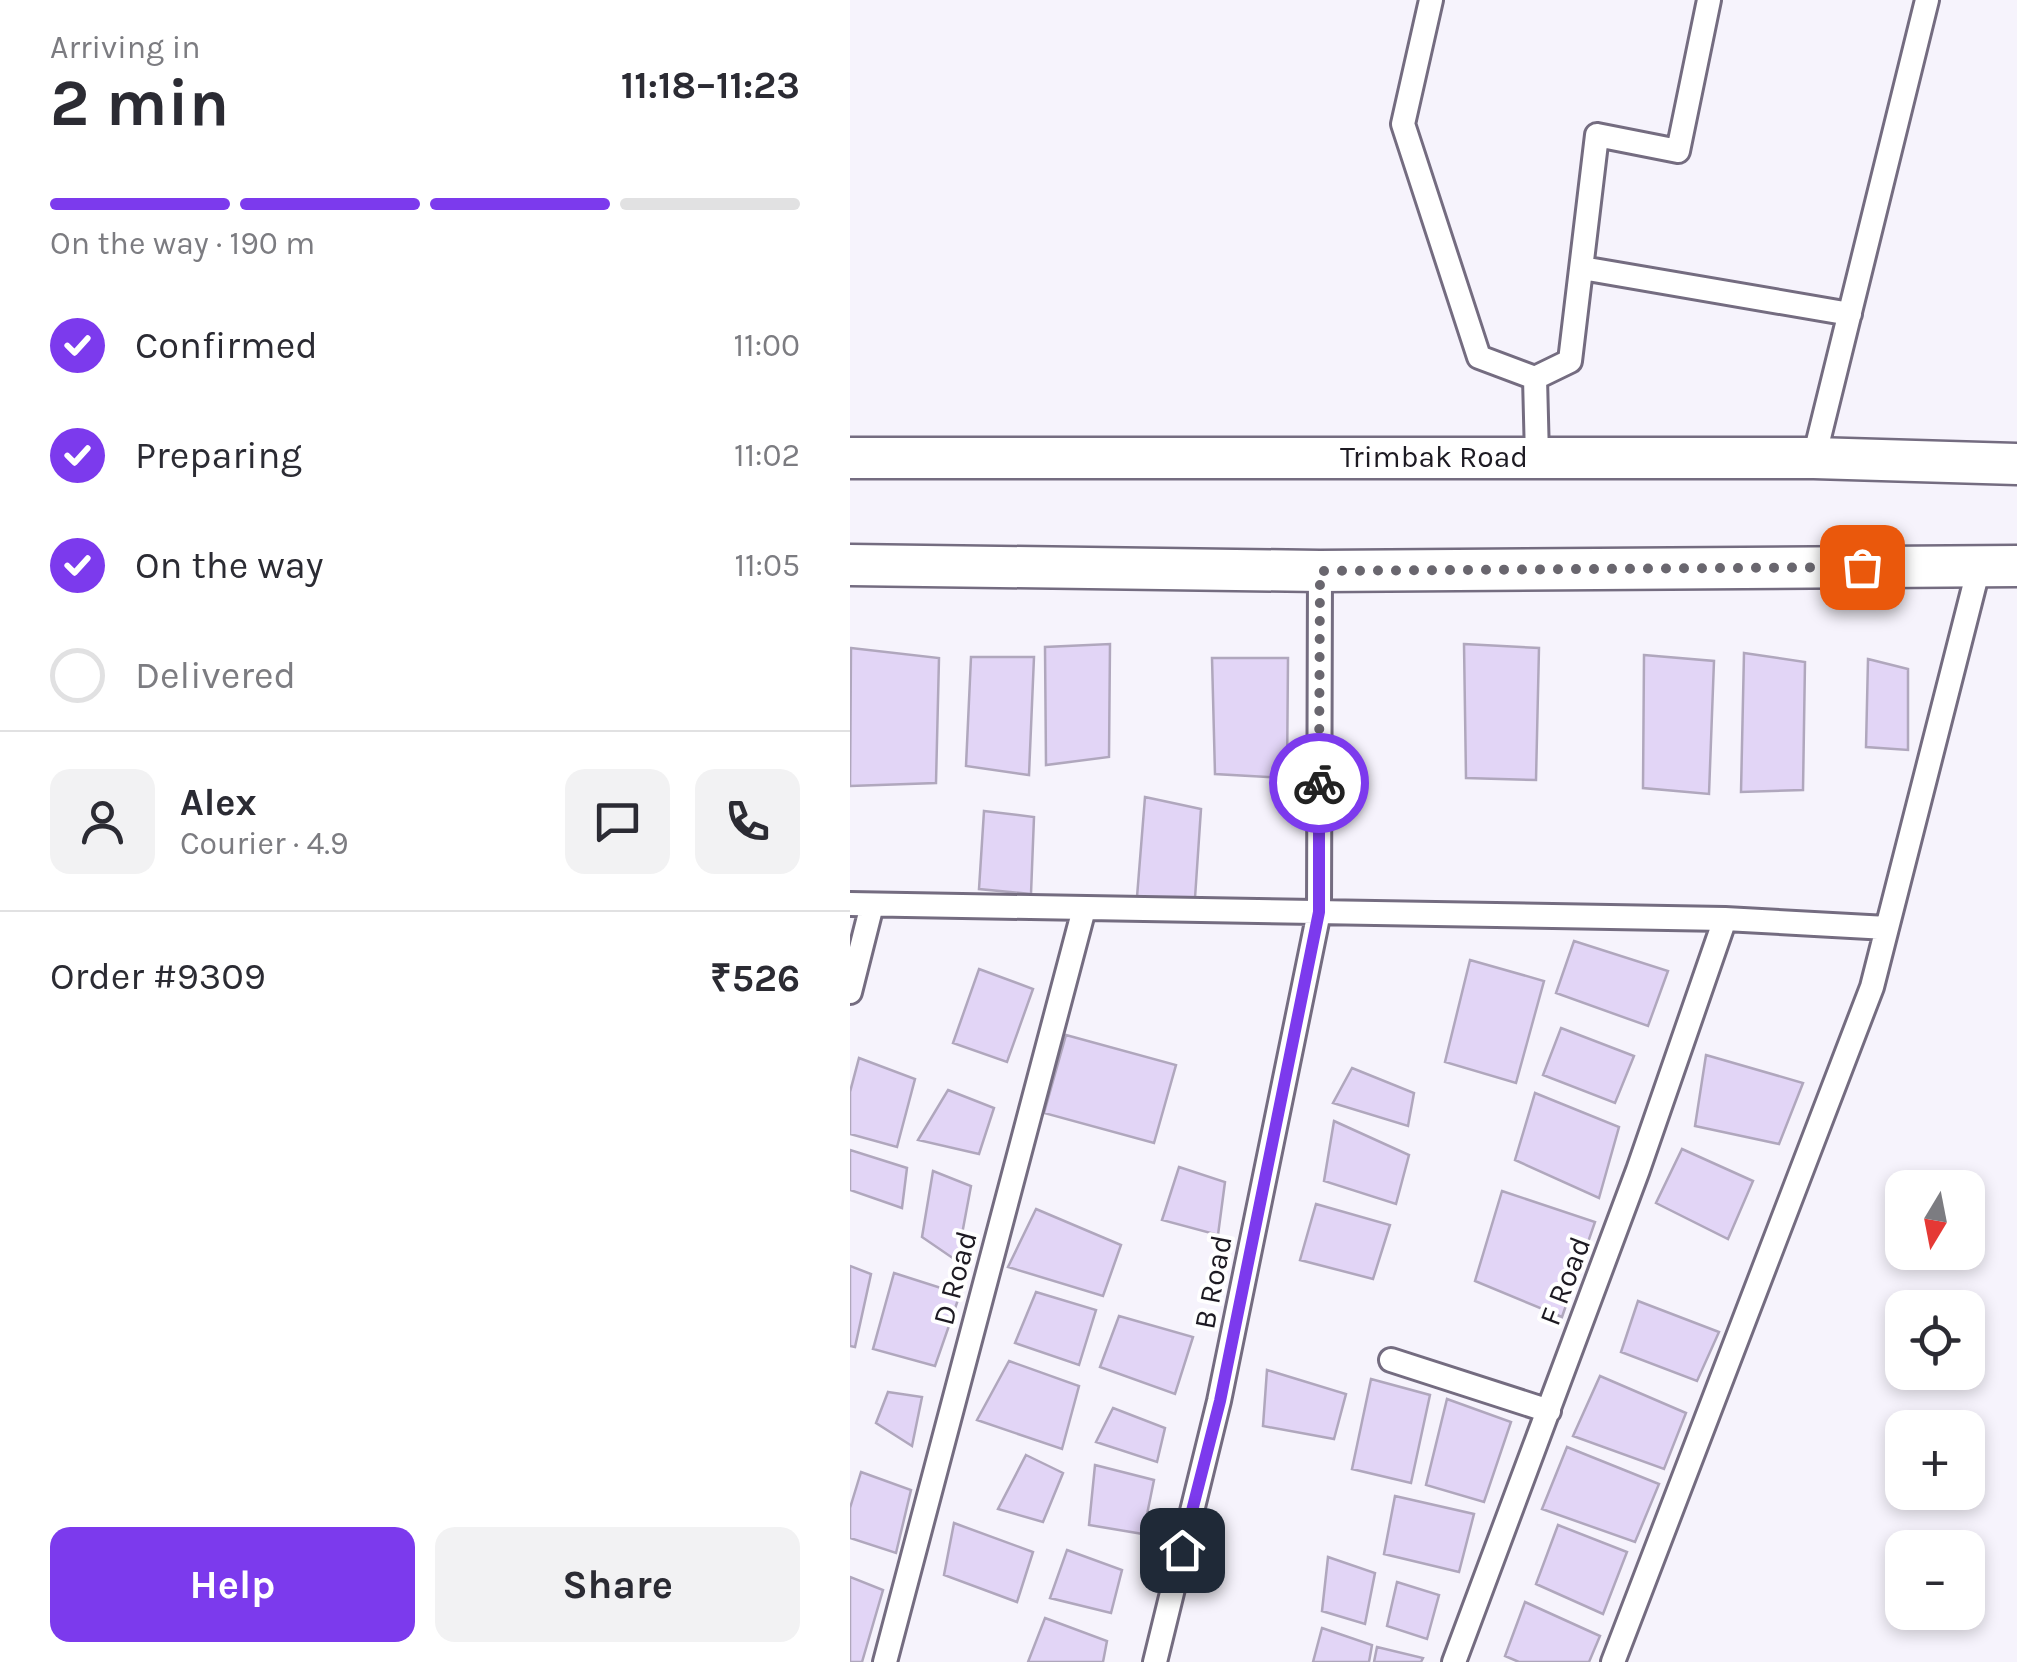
<!DOCTYPE html>
<html lang="en">
<head>
<meta charset="utf-8">
<style>
  :root { --surface:#fff; --page:#f2f2f3; --text:#2b2b33; --muted:#7c7c81; --line:#e1e1e2; --accent:#7c3aed }
  body { margin:0; font-family:Karla,sans-serif; background:var(--page); color:var(--text); height:100vh; display:flex; flex-direction:column; font-size:38px; white-space:nowrap }
  * { box-sizing:border-box; margin:0 }
  p { font-size:32px; color:var(--muted) }
  .icon { flex:none; width:55px; height:55px; fill:none; stroke:currentColor; stroke-width:2; stroke-linecap:round; stroke-linejoin:round }
  .map { position:relative; flex:1; overflow:hidden }
  .drawer { display:flex; flex-direction:column; background:var(--surface); width:850px }
  .drawer>* { flex:none }
  .needle { width:65px; rotate:190deg }
  .buttons { position:absolute; left:1035px; top:1170px; display:grid; gap:20px }
  .buttons a { display:grid; place-items:center; width:100px; height:100px; border-radius:20px; background:var(--surface); box-shadow:0 5px 15px #0003; font-size:50px }
  .pin { position:absolute; display:grid; place-items:center; width:85px; height:85px; color:#fff; margin:-42px; border-radius:20px; box-shadow:0 5px 15px #0006 }
  .courier { position:absolute; display:grid; place-items:center; width:100px; height:100px; margin:-50px; border:8px solid #7c3aed; border-radius:50%; background:#fff; color:#222; box-shadow:0 2px 12px #0007 }
  .summary em { font-style:normal; font-weight:700 }
  .summary div { display:flex; flex-direction:column-reverse }
  .summary { display:flex; align-items:center; justify-content:space-between; height:170px; padding:0 50px }
  h1 { font-size:65px; font-weight:700; line-height:75px }
  .bar { display:grid; grid-template-columns:repeat(4,1fr); gap:15px 10px; align-content:center; height:120px; padding:0 50px }
  .bar i { height:12px; border-radius:8px; background:var(--line) }
  .bar .current { background:var(--accent) }
  .bar p { grid-column:span 4 }
  .line { display:flex; align-items:center; gap:25px; padding:0 50px; border-top:2px solid var(--line) }
  .line div { flex:1 }
  .round { display:grid; place-items:center; flex:none; width:105px; height:105px; border-radius:20px; background:var(--page) }
  ol { padding:0 50px; list-style:none }
  li { display:flex; align-items:center; gap:30px; height:110px }
  li p { margin-inline-start:auto }
  li .icon { padding:10px; border-radius:50%; background:var(--accent); color:#fff; stroke-width:4 }
  li:last-child { color:var(--muted) }
  li i { width:55px; height:55px; border:5px solid var(--line); border-radius:50% }
  .action { display:flex; gap:20px; margin-top:auto; padding:20px 50px }
  .action a { flex:1; height:115px; border-radius:20px; background:var(--accent); color:#fff; font-size:40px; font-weight:700; line-height:115px; text-align:center }
  .action a+a { background:var(--page); color:var(--text) }
  main { display:flex; flex:1; min-height:0 }
  .map>svg:first-child { display:block }
  .building { fill:#e2d5f6; stroke:#b0a7bd; stroke-width:2.5 }
  .lines { fill:none; stroke-linecap:round; stroke-linejoin:round }
  .street-casing { stroke:#746c80; stroke-width:28 }
  .highway-casing { stroke:#746c80; stroke-width:45 }
  .street { stroke:#fff; stroke-width:22 }
  .highway { stroke:#fff; stroke-width:40 }
  .done { stroke:#69666e; stroke-width:10; stroke-dasharray:0 18 }
  .route { stroke:#7c3aed; stroke-width:12 }
  .labels { text-anchor:middle; dominant-baseline:central; stroke-width:8; stroke-linejoin:round; paint-order:stroke }
  .street-label { font-size:30px; fill:#1d1a22; stroke:#fff }
</style>
</head>
<body>
<main>
<section class="drawer">
<div class="summary"><div><h1>2 min</h1><p>Arriving in</p></div><em>11:18–11:23</em></div>
<div class="bar"><i class="current"></i><i class="current"></i><i class="current"></i><i></i><p>On the way · 190 m</p></div>
<ol>
<li><svg class="icon" aria-label="check" viewBox="0 0 24 24"><path d="M5 12l5 5 9-10"/></svg>Confirmed<p>11:00</p></li>
<li><svg class="icon" aria-label="check" viewBox="0 0 24 24"><path d="M5 12l5 5 9-10"/></svg>Preparing<p>11:02</p></li>
<li><svg class="icon" aria-label="check" viewBox="0 0 24 24"><path d="M5 12l5 5 9-10"/></svg>On the way<p>11:05</p></li>
<li><i></i>Delivered</li>
</ol>
<div class="line" style="height:180px"><a class="round"><svg class="icon" aria-label="person" viewBox="0 0 24 24"><circle cx="12" cy="8" r="4"/><path d="M4 21q1-7 8-7t8 7"/></svg></a><div><b>Alex</b><p>Courier · 4.9</p></div><a class="round"><svg class="icon" aria-label="chat" viewBox="0 0 24 24"><path d="M4 5h16v11H9l-5 4z"/></svg></a><a class="round"><svg class="icon" aria-label="phone" viewBox="0 0 24 24"><path d="M5 4h4l2 5-3 2q2 4 5 5l2-3 5 2v4C11 20 4 13 5 4z"/></svg></a></div>
<div class="line" style="height:130px"><div>Order #9309</div><b>₹526</b></div>
<div class="action"><a>Help</a><a>Share</a></div>
</section>
<div class="map">
<svg width="1167" height="1662" viewBox="0 0 1167 1662">
  <rect width="100%" height="100%" fill="#f6f3fc"/>
  <path class="building" d="M260 644 259 757 196 765 195 647Z
    M614 644 689 648 686 780 616 778Z
    M1 648 89 658 86 783 0 786Z
    M894 653 955 662 953 790 891 792Z
    M794 655 864 661 859 794 793 788Z
    M121 657H184L179 775 116 766Z
    M362 658H438L437 778 365 774Z
    M1018 659 1058 669V750L1016 747Z
    M295 797 351 809 345 898 287 897Z
    M134 811 184 817 181 894 129 889Z
    M724 941 818 971 798 1026 706 993Z
    M620 960 694 981 666 1083 595 1062Z
    M129 969 183 989 157 1062 103 1043Z
    M711 1028 784 1056 765 1103 693 1075Z
    M216 1035 326 1065 304 1143 194 1113Z
    M856 1055 953 1083 929 1144 845 1126Z
    M9 1058 65 1079 47 1147 0 1134V1092Z
    M502 1068 564 1093 558 1126 483 1103Z
    M98 1090 144 1108 129 1154 68 1140Z
    M685 1093 769 1127 749 1198 665 1160Z
    M484 1121 559 1155 546 1204 474 1181Z
    M832 1149 903 1181 878 1239 806 1203Z
    M0 1150 57 1168 52 1208 0 1190Z
    M329 1167 375 1182 368 1235 312 1220Z
    M83 1171 121 1186 107 1261 72 1237Z
    M652 1191 745 1222 712 1317 625 1281Z
    M466 1204 540 1225 523 1279 450 1260Z
    M186 1209 271 1245 253 1296 158 1267Z
    M0 1266 21 1274 5 1347 0 1346Z
    M44 1273 110 1294 85 1366 23 1349Z
    M186 1292 246 1310 229 1365 165 1343Z
    M788 1301 869 1332 847 1381 771 1352Z
    M269 1316 343 1337 325 1394 250 1367Z
    M159 1361 229 1386 212 1449 127 1420Z
    M417 1370 496 1394 484 1439 413 1426Z
    M750 1376 836 1413 814 1469 723 1436Z
    M521 1379 580 1395 561 1483 502 1469Z
    M38 1392 72 1397 62 1446 26 1423Z
    M597 1399 661 1422 634 1502 576 1485Z
    M263 1408 315 1428 307 1462 246 1442Z
    M717 1447 809 1484 785 1542 692 1509Z
    M176 1455 213 1473 193 1522 148 1509Z
    M245 1465 304 1480 293 1534 239 1525Z
    M11 1472 61 1490 46 1553 0 1538V1508Z
    M545 1496 624 1514 609 1572 534 1554Z
    M104 1523 183 1552 167 1602 94 1575Z
    M708 1525 777 1552 753 1614 686 1584Z
    M217 1550 272 1570 261 1613 200 1598Z
    M478 1557 525 1573 515 1624 472 1611Z
    M0 1577 33 1590 12 1662H0Z
    M547 1582 589 1595 577 1639 537 1626Z
    M675 1602 750 1636 739 1662H669L655 1656Z
    M195 1618 257 1641 253 1662H178Z
    M472 1628 522 1645 519 1662H463Z
    M527 1647 573 1658 571 1662H524Z"/>
  <g class="lines">
    <g class="street-casing">
      <path id="street" d="M581 0 553 124 629 357 685 378
        M732 268 1000 314
        M687 457 685 378 720 361 747 135 828 151 859 0
        M964 458 1077 0
        M0 904 875 919 1037 928
        M0 992 22 905
        M541 1360 699 1411
        M35 1662 234 909
        M305 1662 369 1401 469 912 470 571
        M604 1662 788 1170 875 919
        M763 1662 1022 987 1129 567"/>
    </g>
    <g class="highway-casing">
      <path id="highway" d="M0 458H964L1167 464
        M0 565 470 571 1167 566"/>
    </g>
    <use href="#street" class="street"/>
    <use href="#highway" class="highway"/>
  </g>
  <g class="lines">
    <path class="done" d="M469 783 470 571 1012 567"/>
    <path class="route" d="M332 1550 370 1401 469 912V783"/>
  </g>
  <g class="labels">
    <g class="street-label">
      <text x="584" y="457">Trimbak Road</text>
      <text transform="translate(105 1278) rotate(-75)">D Road</text>
      <text transform="translate(715 1281) rotate(-69)">F Road</text>
      <text transform="translate(363 1282) rotate(-79)">B Road</text>
    </g>
  </g>
</svg>
<div class="buttons">
<a><svg class="needle" viewBox="-14 -14 28 28"><path d="M0-13l5 13h-10z" fill="#e53935"/><path d="M0 13l5-13h-10z" fill="#7c7c81"/></svg></a>
<a><svg class="icon" aria-label="locate" viewBox="0 0 24 24"><circle cx="12" cy="12" r="6"/><path d="M12 2v4M12 18v4M2 12h4M18 12h4"/></svg></a>
<a>+</a>
<a>−</a>
</div>
<div class="pin" style="left:1012px;top:567px;background:#ea580c"><svg class="icon" aria-label="bag" viewBox="0 0 24 24"><path d="M5 8h14l-1 12H6zM9 8a3 3 0 0 1 6 0"/></svg></div>
<div class="pin" style="left:332px;top:1550px;background:#1f2937"><svg class="icon" aria-label="home" viewBox="0 0 24 24"><path d="M3 11l9-7 9 7M6 9v11h12V9"/></svg></div>
<div class="courier" style="left:469px;top:783px"><svg class="icon" aria-label="bike" viewBox="0 0 24 24"><circle cx="6" cy="16" r="4"/><circle cx="18" cy="16" r="4"/><path d="M6 16l4-8h5l3 8M10 8l3 8H6M13 5h3"/></svg></div>
</div>
</main>
</body>
</html>
